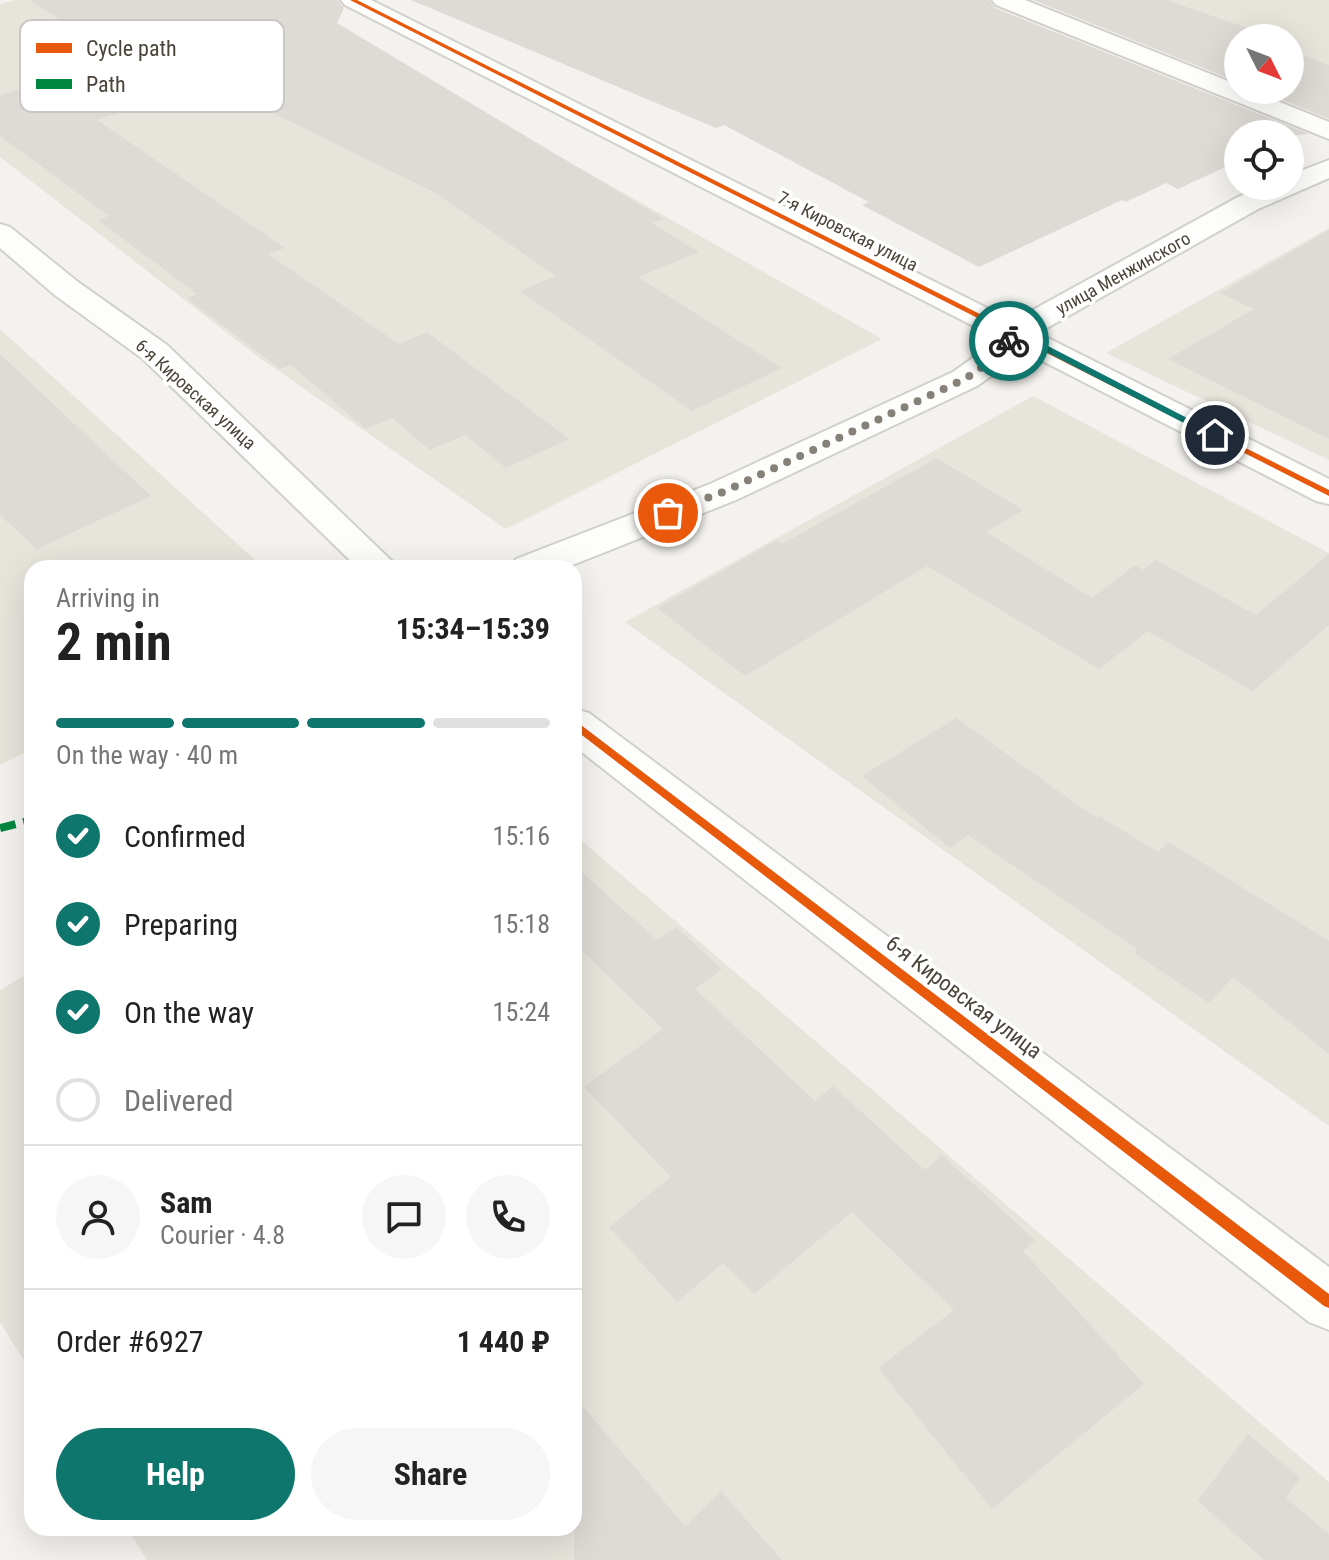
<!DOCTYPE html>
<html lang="en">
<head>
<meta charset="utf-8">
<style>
  :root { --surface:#fff; --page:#f6f6f6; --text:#222; --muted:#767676; --line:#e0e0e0; --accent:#0f766e }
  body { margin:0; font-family:"Roboto Condensed",sans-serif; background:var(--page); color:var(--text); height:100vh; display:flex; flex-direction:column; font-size:30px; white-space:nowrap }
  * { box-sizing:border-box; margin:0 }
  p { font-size:26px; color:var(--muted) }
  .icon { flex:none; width:44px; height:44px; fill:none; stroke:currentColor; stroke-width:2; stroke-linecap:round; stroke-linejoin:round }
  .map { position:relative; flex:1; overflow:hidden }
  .drawer { position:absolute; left:24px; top:560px; width:558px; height:976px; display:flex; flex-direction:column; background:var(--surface); border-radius:24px; box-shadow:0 8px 32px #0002 }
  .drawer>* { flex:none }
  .needle { width:52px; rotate:132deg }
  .fabs { position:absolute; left:1224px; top:24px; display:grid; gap:16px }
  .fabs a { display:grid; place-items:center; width:80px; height:80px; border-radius:50%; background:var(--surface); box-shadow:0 8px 32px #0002; font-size:40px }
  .pin { position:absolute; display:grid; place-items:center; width:68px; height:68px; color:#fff; margin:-34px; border:4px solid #fff; border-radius:50%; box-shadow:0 2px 8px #0007 }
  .courier { position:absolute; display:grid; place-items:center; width:80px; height:80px; margin:-40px; border:6px solid #0f766e; border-radius:50%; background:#fff; color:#222; box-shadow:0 2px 10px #0007 }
  .overview em { font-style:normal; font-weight:700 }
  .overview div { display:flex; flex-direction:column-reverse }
  .overview { display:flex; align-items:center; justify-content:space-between; height:136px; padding:0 32px }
  h1 { font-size:52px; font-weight:700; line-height:60px }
  .bar { display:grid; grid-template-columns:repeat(4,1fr); gap:12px 8px; align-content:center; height:96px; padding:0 32px }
  .bar i { height:10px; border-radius:6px; background:var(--line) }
  .bar .selected { background:var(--accent) }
  .bar p { grid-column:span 4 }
  .line { display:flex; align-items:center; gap:20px; padding:0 32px; border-top:2px solid var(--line) }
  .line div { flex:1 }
  .round { display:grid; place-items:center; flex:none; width:84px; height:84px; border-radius:42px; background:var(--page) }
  ol { padding:0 32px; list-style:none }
  li { display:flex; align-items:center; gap:24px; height:88px }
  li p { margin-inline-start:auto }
  li .icon { padding:8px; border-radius:50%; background:var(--accent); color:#fff; stroke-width:4 }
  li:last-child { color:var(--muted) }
  li i { width:44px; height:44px; border:4px solid var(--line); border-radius:50% }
  .primary-button { display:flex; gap:16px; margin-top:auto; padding:16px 32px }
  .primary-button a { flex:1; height:92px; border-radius:48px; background:var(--accent); color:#fff; font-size:32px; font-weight:700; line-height:92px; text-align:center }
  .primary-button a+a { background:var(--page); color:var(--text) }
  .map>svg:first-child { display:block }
  .residential { fill:#e7e4dc }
  .building { fill:#dedbd6 }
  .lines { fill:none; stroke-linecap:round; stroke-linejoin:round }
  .minor-casing { stroke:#d2d0cb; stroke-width:4 }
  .minor { fill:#fdfdfc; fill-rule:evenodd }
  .quiet { stroke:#00873e; stroke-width:8; stroke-dasharray:16 8; stroke-linecap:butt }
  .cycleway-casing { stroke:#fff; stroke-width:5 }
  .cycleway { fill:#e8590c; fill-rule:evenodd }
  .route { fill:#0f766e }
  .done { stroke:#868178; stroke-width:8; stroke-dasharray:0 14.4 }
  .labels { text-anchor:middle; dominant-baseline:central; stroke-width:7; stroke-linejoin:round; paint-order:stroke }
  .far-street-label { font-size:18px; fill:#4b4439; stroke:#fff }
  .street-label { font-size:22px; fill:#4b4439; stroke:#fff }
  .key { fill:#fff; stroke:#c9c7c4; stroke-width:2 }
  .key-label { font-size:22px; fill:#4b4439 }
</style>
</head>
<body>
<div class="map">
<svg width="1329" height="1560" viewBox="0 0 1329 1560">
  <rect width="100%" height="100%" fill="#f4f2ee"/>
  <path class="residential" d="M16 0H270L479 111 882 339 506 529 257 356 0 157V4Z
    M1084 0H1329V97L1290 82V38H1238Z
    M1329 228V460L1106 353Z
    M0 329 264 568H32V749L0 765Z
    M1033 396 1329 553V1126L625 622Z
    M574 834 1329 1482V1560H147L127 1528H574Z
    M32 971V1374L0 1322V990Z"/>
  <path class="building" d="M29 0H338L344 8 337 23 664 219 652 223 699 252 638 277 782 368 692 411 520 291 556 276 434 192 213 84 97 120 285 248 268 254 399 344 427 332 569 439 506 468 465 435 430 450 392 418 366 429 291 365 280 369 187 298 197 294 98 220 109 216 0 136V95L122 58Z
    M411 0H989L995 8 1309 134 1290 136V134H1238V161L1178 189 1166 183 1126 202 1122 200 979 267 862 205 869 202 724 125 716 128Z
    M1033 0H1166L1276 38H1238V82Z
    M1290 50 1329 65V119L1258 90H1290Z
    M1329 230V439L1168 359 1254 309 1220 293Z
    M0 354 151 496 37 549 0 515Z
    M937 458 1023 510 986 532 1092 598 1135 565 1143 570 1156 560 1256 615 1329 554V625L1253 691 1148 631 1099 669 927 566 745 676 657 608 777 540 782 544Z
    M956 718 1096 818 1099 816 1158 852 1169 842 1329 941V1054L1233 977 1209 1003 1134 953 1137 949 968 835 950 848 862 776Z
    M574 865 657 940 676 927 722 969 695 989 815 1101 833 1086 925 1170 942 1155 1035 1240 1023 1251 1144 1384 992 1509 878 1368 954 1310 852 1212 754 1294 723 1263 677 1302 609 1227 671 1177 584 1087 663 1029 574 943Z
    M574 1396 685 1526 721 1491 782 1560H574Z
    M1248 1434 1300 1478 1286 1498 1329 1534V1560H1264L1198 1501Z"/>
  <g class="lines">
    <g class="minor-casing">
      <path id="minor" d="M341 0H371L1013 321 1238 197 1263 186H1290V175L1329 160V178L1258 209 1038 333 1329 479V504L1316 501 1019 349 1008 364 977 386 736 500 565 568H511L516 559 710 484 953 372 984 350 995 337 345 5Z
        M992 0H1025L1238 85V90H1250L1329 122V139L996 5Z
        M0 224 10 227 78 282 167 345 399 568H358L143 359 56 296 0 248Z
        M574 709 589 713 1329 1267V1330L1309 1322 574 746Z"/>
    </g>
    <use href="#minor" class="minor"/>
    <path class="quiet" d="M0 828 32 820"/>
    <g class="cycleway-casing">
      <path id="cycleway" d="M350 0H357L1329 490V496Z
        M574 721 577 722 1329 1294V1308L1324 1306 574 729Z"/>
    </g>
    <use href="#cycleway" class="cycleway"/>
  </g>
  <path class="route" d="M1012 331H1019L1220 435 1211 437 1017 337 1012 343H1006Z"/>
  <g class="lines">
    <path class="done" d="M668 513 723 492 965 379 996 357 1009 341"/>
  </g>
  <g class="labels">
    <g class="far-street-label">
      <text transform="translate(848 231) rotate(27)">7-я Кировская улица</text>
      <text transform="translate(1123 273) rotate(-29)">улица Менжинского</text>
      <text transform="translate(196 394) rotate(42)">6-я Кировская улица</text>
    </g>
    <g class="street-label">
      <text transform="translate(964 997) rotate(37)">6-я Кировская улица</text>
    </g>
  </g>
  <rect x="20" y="20" width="264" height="92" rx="12" class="key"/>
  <rect x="36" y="43" width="36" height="10" fill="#e8590c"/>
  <rect x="36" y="79" width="36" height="10" fill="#00873e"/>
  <g class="key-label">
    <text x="86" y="56">Cycle path</text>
    <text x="86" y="92">Path</text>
  </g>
</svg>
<div class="fabs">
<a><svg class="needle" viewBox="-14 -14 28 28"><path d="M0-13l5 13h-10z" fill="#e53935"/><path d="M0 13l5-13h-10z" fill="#767676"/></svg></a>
<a><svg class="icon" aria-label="locate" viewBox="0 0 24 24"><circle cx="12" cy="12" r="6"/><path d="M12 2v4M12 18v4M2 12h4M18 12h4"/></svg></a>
</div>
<div class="pin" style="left:668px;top:513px;background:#ea580c"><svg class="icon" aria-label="bag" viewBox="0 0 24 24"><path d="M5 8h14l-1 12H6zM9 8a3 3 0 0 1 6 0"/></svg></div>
<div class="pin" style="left:1215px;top:435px;background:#1f2937"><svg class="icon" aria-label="home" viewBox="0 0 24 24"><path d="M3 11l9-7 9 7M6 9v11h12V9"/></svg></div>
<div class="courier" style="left:1009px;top:341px"><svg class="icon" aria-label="bike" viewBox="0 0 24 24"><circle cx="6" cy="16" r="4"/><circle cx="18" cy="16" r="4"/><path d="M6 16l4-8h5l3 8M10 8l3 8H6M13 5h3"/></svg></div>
<section class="drawer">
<div class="overview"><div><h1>2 min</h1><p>Arriving in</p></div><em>15:34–15:39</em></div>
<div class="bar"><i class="selected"></i><i class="selected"></i><i class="selected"></i><i></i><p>On the way · 40 m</p></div>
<ol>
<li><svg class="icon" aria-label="check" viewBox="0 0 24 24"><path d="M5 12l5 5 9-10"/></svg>Confirmed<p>15:16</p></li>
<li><svg class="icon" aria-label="check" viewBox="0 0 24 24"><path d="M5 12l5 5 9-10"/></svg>Preparing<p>15:18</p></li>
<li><svg class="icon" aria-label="check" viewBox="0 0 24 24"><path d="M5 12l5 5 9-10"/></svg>On the way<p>15:24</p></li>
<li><i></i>Delivered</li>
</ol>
<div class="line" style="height:144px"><a class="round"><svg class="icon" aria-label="person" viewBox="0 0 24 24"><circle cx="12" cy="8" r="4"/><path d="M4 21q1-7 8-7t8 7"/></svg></a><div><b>Sam</b><p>Courier · 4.8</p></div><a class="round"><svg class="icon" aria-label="chat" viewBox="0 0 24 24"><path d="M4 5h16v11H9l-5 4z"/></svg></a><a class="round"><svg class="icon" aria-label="phone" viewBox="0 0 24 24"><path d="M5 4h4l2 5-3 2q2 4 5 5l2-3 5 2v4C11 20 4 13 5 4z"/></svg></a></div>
<div class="line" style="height:104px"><div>Order #6927</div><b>1 440 ₽</b></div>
<div class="primary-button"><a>Help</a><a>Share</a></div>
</section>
</div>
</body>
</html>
